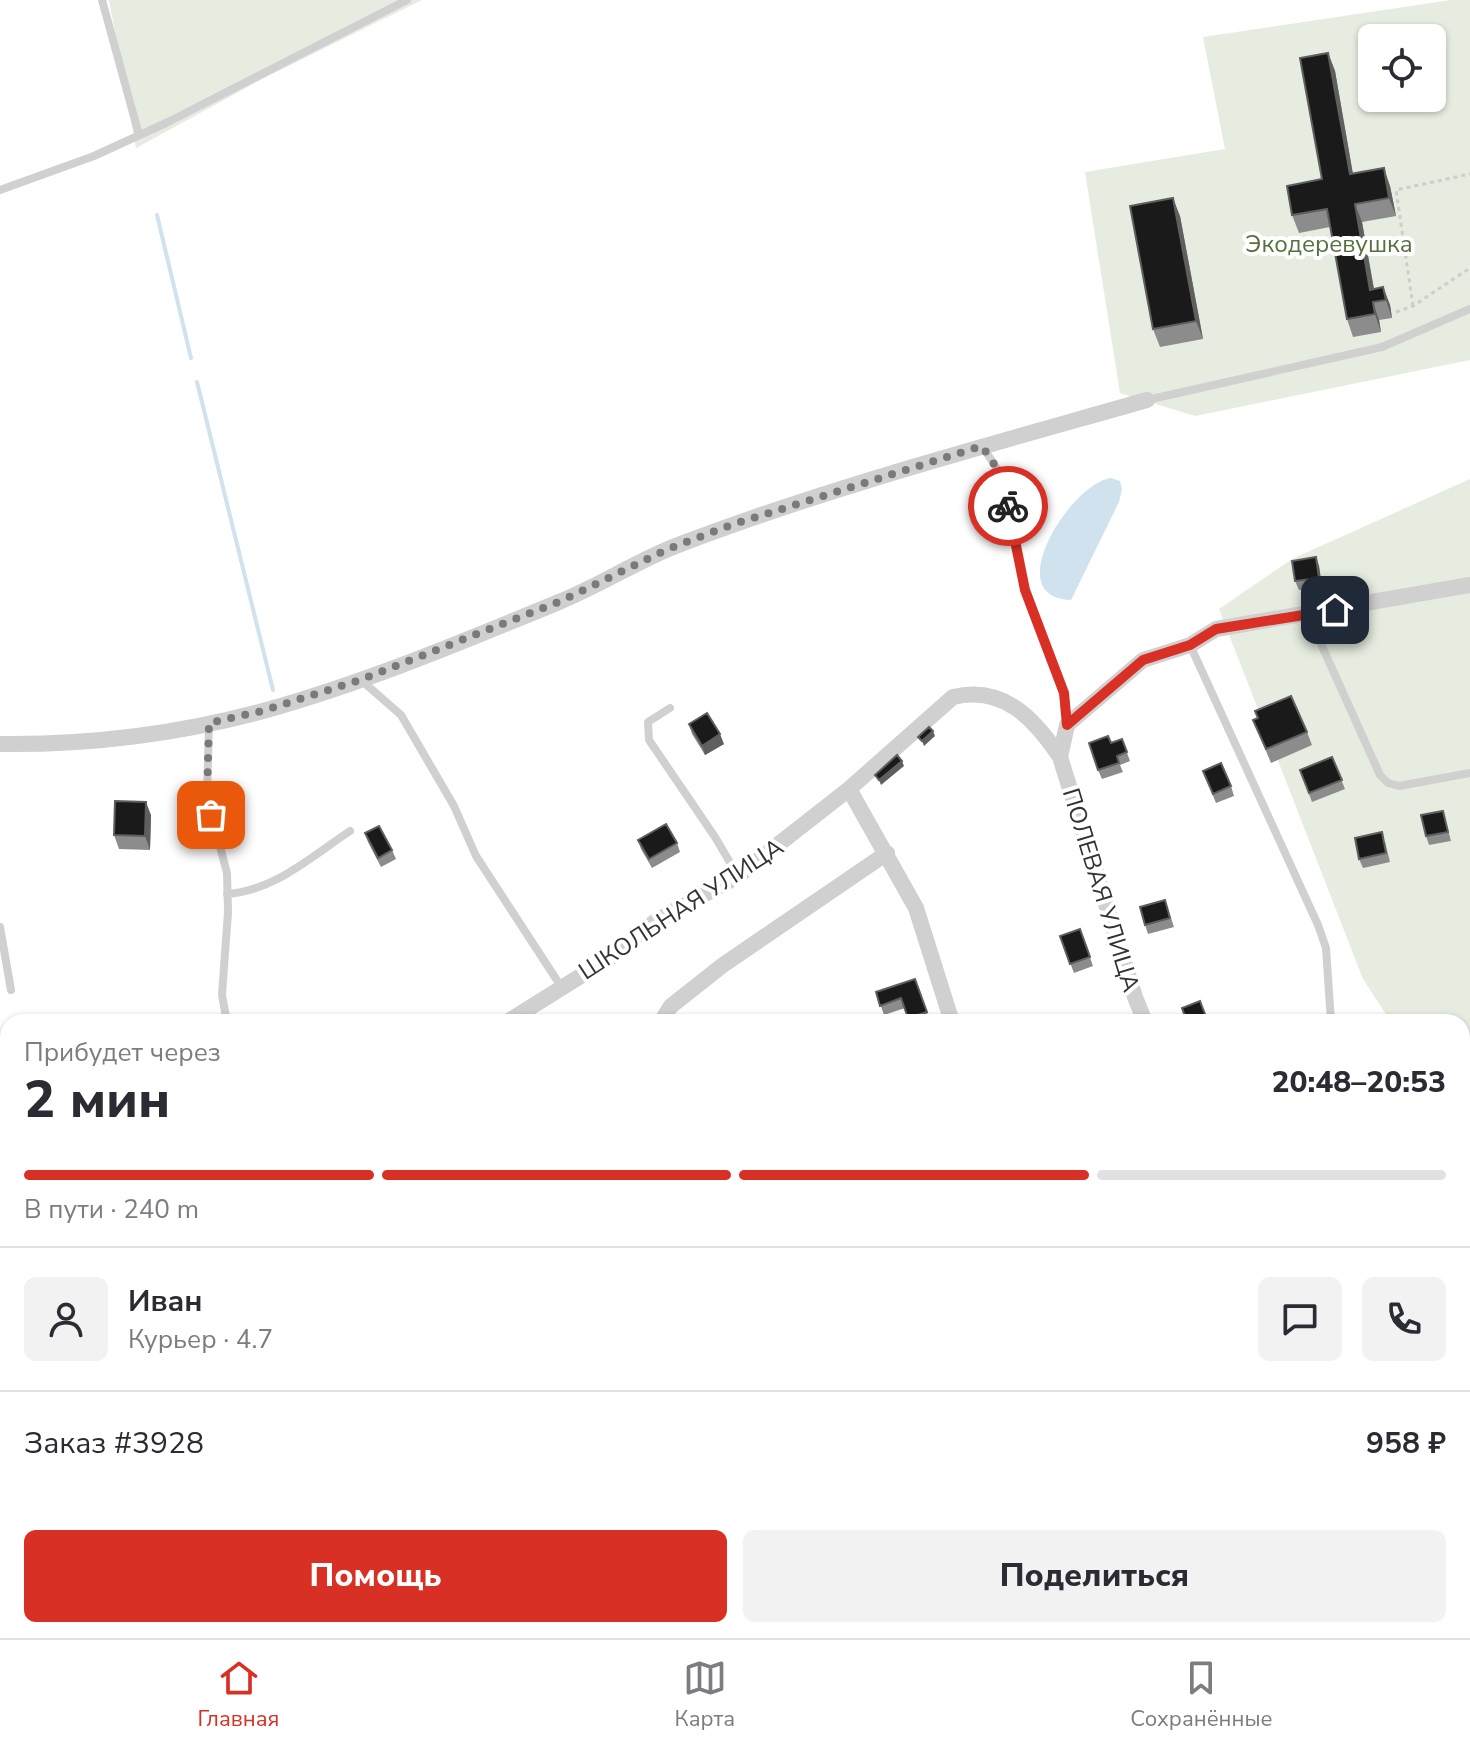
<!DOCTYPE html>
<html lang="ru">
<head>
<meta charset="utf-8">
<style>
  :root { --surface:#fff; --page:#f2f2f3; --text:#2b2b33; --muted:#7c7c81; --line:#e1e1e2; --accent:#d93025 }
  body { margin:0; font-family:"Nunito Sans",sans-serif; background:var(--page); color:var(--text); height:100vh; display:flex; flex-direction:column; font-size:30px; white-space:nowrap }
  * { box-sizing:border-box; margin:0 }
  p { font-size:26px; color:var(--muted) }
  .icon { flex:none; width:44px; height:44px; fill:none; stroke:currentColor; stroke-width:2; stroke-linecap:round; stroke-linejoin:round }
  .map { position:relative; flex:1; overflow:hidden }
  .panel { position:absolute; left:0px; top:1014px; width:1470px; height:624px; display:flex; flex-direction:column; background:var(--surface); border-radius:24px 24px 0 0; box-shadow:0 2px 6px #0004 }
  .panel>* { flex:none }
  .controls { position:absolute; left:1358px; top:24px; display:grid; gap:16px }
  .controls a { display:grid; place-items:center; width:88px; height:88px; border-radius:12px; background:var(--surface); box-shadow:0 2px 6px #0004; font-size:40px }
  .pin { position:absolute; display:grid; place-items:center; width:68px; height:68px; color:#fff; margin:-34px; border-radius:16px; box-shadow:0 4px 12px #0006 }
  .courier { position:absolute; display:grid; place-items:center; width:80px; height:80px; margin:-40px; border:6px solid #d93025; border-radius:50%; background:#fff; color:#222; box-shadow:0 2px 10px #0007 }
  .head em { font-style:normal; font-weight:800 }
  .head div { display:flex; flex-direction:column-reverse }
  .head { display:flex; align-items:center; justify-content:space-between; height:136px; padding:0 24px }
  h1 { font-size:52px; font-weight:800; line-height:60px }
  .bar { display:grid; grid-template-columns:repeat(4,1fr); gap:12px 8px; align-content:center; height:96px; padding:0 24px }
  .bar i { height:10px; border-radius:6px; background:var(--line) }
  .bar .selected { background:var(--accent) }
  .bar p { grid-column:span 4 }
  .line { display:flex; align-items:center; gap:20px; padding:0 24px; border-top:2px solid var(--line) }
  .line div { flex:1 }
  .round { display:grid; place-items:center; flex:none; width:84px; height:84px; border-radius:12px; background:var(--page) }
  .action { display:flex; gap:16px; margin-top:auto; padding:16px 24px }
  .action a { flex:1; height:92px; border-radius:12px; background:var(--accent); color:#fff; font-size:32px; font-weight:800; line-height:92px; text-align:center }
  .action a+a { background:var(--page); color:var(--text) }
  .dock { display:flex; justify-content:space-around; align-items:center; height:112px; border-top:2px solid var(--line); background:var(--surface); font-size:22px; color:var(--muted) }
  .dock a { display:grid; justify-items:center; gap:4px }
  .dock .selected { color:var(--accent) }
  .map>svg:first-child { display:block }
  .green { fill:#e6ecdf; fill-rule:evenodd }
  .water { fill:#cfe2ee }
  .lines { fill:none; stroke-linecap:round; stroke-linejoin:round }
  .stream { stroke:#cfe2ee; stroke-width:4 }
  .path { stroke:#cdcdcd; stroke-width:3; stroke-dasharray:4 4; stroke-linecap:butt }
  .lane { stroke:#d0d0d0; stroke-width:8 }
  .street { stroke:#d0d0d0; stroke-width:16 }
  .secondary { stroke:#bdbdbd; stroke-width:24 }
  .wall { fill:#8c8c8c }
  .shaded-wall { fill:#5f5f5f }
  .building { fill:#1a1a1a; stroke:#5f5f5f; stroke-width:2 }
  .done { stroke:#7a7a7a; stroke-width:8; stroke-dasharray:0 14.4 }
  .route { stroke:#d93025; stroke-width:10 }
  .labels { text-anchor:middle; dominant-baseline:central; stroke-width:8; stroke-linejoin:round; paint-order:stroke }
  .park-label { font-size:24px; fill:#56703f; stroke:#fff }
  .street-label { font-size:24px; fill:#333; stroke:#fff }
</style>
</head>
<body>
<div class="map">
<svg width="1470" height="1638" viewBox="0 0 1470 1638">
  <rect width="100%" height="100%" fill="#fff"/>
  <path class="green" d="M109 0H422L266 77 136 148Z
    M1451 0H1470V360L1195 416 1120 393 1085 172 1225 149 1203 37ZM1372 38H1432V98H1372Z
    M1470 479V1143L1462 1131V1022H1391L1363 979 1219 609 1292 559Z
    M0 1478H3L8 1497V1579L0 1582Z"/>
  <path class="water" d="M1111 478 1120 481 1122 489 1119 502 1071 600C998 598 1071 483 1111 478Z"/>
  <g class="lines">
    <path class="stream" d="M157 215 191 358
      M197 382 273 690"/>
    <path class="path" d="M1413 306 1396 190 1470 174
      M1396 312 1413 306 1470 268"/>
    <path class="lane" d="M102 0 139 135
      M0 190 94 156 168 122 407 0
      M1147 400 1382 347 1470 309
      M982 446 1000 473 1025 590 1064 693 1067 724
      M1308 615 1380 775 1388 783 1399 786 1470 773
      M1190 645 1318 925 1326 948 1331 1022
      M361 680 401 715 454 806 476 856 562 988
      M670 708 648 722 649 740 715 837 738 876
      M209 723 207 798 227 873 228 912 222 995 227 1022
      M227 894C274 891 312 856 350 831
      M0 927 11 990
      M1351 1630 1376 1638
      M453 1638 455 1630
      M573 1638 575 1630
      M668 1638 670 1630
      M876 1638 877 1630
      M1275 1638 1277 1630"/>
    <path class="street" d="M0 744C88 745 178 734 263 711 364 683 462 642 559 602 598 586 634 563 673 547 826 488 989 445 1147 400
      M1060 757 1067 725 1143 660 1190 645 1216 629 1470 585
      M849 789 916 908 952 1022
      M507 1022 611 957 656 921 738 876 849 789 953 697C1003 685 1034 718 1060 757L1135 997 1145 1022
      M661 1022 671 1006 723 965 887 853
      M0 1215 8 1212
      M1462 1401 1470 1404
      M123 1630 126 1638
      M1075 1638 1077 1630"/>
    <path class="secondary" d="M0 1461 8 1460
      M738 1630 765 1638"/>
  </g>
  <path class="wall" d="M1328 53 1335 71 1353 174 1390 186 1396 216 1362 222 1374 289 1383 287 1390 305 1392 318 1379 320 1381 332 1353 337 1347 319 1330 227 1299 233 1292 215 1322 179Z
    M1180 216 1203 339 1160 347 1153 329Z
    M1316 557 1319 566 1322 587 1299 590 1295 581Z
    M1258 718 1307 732 1312 745 1271 763 1253 720Z
    M689 724 724 744 705 755 692 734Z
    M1122 739 1130 761 1120 765 1123 772 1102 779 1098 770 1111 743Z
    M1332 757 1345 789 1312 802 1300 770Z
    M1203 771 1231 786 1234 796 1216 803Z
    M1443 811 1451 841 1429 845 1426 836Z
    M151 815 150 850 119 849 114 835Z
    M365 833 392 850 396 859 381 867 368 842Z
    M638 840 677 843 680 852 652 868 641 849Z
    M1385 842 1390 862 1363 868 1359 859Z
    M1165 900 1174 927 1148 934 1145 925Z
    M1080 929 1093 966 1074 973 1060 936Z
    M915 979 930 1021 910 1022 905 1008 884 1015 876 992Z
    M0 1269H8V1320L4 1311H0Z
    M0 1334 3 1342H8V1398L0 1399Z
    M472 1630H500L498 1638Z
    M534 1630H568L566 1638H549L535 1634Z
    M577 1630H612L611 1638H580Z"/>
  <path class="shaded-wall" d="M1328 53 1335 71 1356 192 1350 174Z
    M1384 168 1390 186 1396 216 1389 198Z
    M1173 198 1180 216 1203 339 1196 321Z
    M1355 204 1362 222 1376 301 1370 290Z
    M1383 287 1390 305 1392 318 1386 300Z
    M1373 302 1379 320 1381 332 1375 314Z
    M1316 557 1319 566 1322 587 1319 578Z
    M933 731 935 736 924 746 922 741Z
    M720 734 724 744 705 755 702 746Z
    M902 761 904 766 881 785 879 780Z
    M146 802 151 815 150 850 145 836Z
    M1 1371 8 1390V1398L1 1380Z
    M562 1630H568L566 1638H563L561 1633Z
    M607 1630H612L611 1638H607L606 1635Z
    M656 1630H659L661 1638H654Z
    M1152 1630H1158L1156 1638H1150Z"/>
  <path class="building" d="M1328 53 1350 174 1384 168 1389 198 1355 204 1370 290 1383 287 1386 300 1373 302 1375 314 1347 319 1327 209 1292 215 1287 186 1322 179 1300 58Z
    M1173 198 1196 321 1153 329 1130 206Z
    M1316 557 1319 578 1295 581 1292 561Z
    M1291 696 1307 732 1266 749 1253 720 1258 718 1255 711Z
    M707 713 720 734 702 746 689 724Z
    M929 727 933 731 922 741 918 737Z
    M1108 736 1111 743 1122 739 1127 752 1117 756 1119 763 1098 770 1089 743Z
    M897 755 902 761 879 780 875 775Z
    M1332 757 1342 780 1309 793 1300 770Z
    M1221 763 1231 786 1213 794 1203 771Z
    M115 801 146 802 145 836 114 835Z
    M1443 811 1448 832 1426 836 1421 815Z
    M666 824 677 843 649 859 638 840Z
    M379 826 392 850 378 858 365 833Z
    M1382 832 1386 853 1359 859 1355 838Z
    M1165 900 1170 918 1145 925 1140 907Z
    M1080 929 1090 957 1070 964 1060 936Z
    M915 979 927 1012 908 1018 901 998 880 1006 876 992Z
    M1200 1001 1208 1022H1187L1182 1008Z
    M0 1269H8V1307H3V1297H0Z
    M0 1334V1343L8 1342V1371H1V1380H0Z
    M550 1630H562L561 1633Z
    M583 1630H607L606 1635Z
    M633 1630H656L654 1638H631Z
    M991 1630H1019L1017 1638H989Z
    M1126 1630H1152L1150 1638 1124 1637Z
    M1082 1631 1110 1638H1081Z
    M180 1633H206V1638H180Z"/>
  <g class="lines">
    <path class="done" d="M211 815 207 798 209 723 262 711 360 680 561 601 668 549 731 525 982 446 1000 473 1008 506"/>
    <path class="route" d="M1008 506 1025 590 1064 693 1067 725 1143 660 1190 645 1216 629 1335 610"/>
  </g>
  <g class="labels">
    <g class="park-label">
      <text x="1329" y="244">Экодеревушка</text>
    </g>
    <g class="street-label">
      <text transform="translate(1101 890) rotate(73)">ПОЛЕВАЯ УЛИЦА</text>
      <text transform="translate(681 909) rotate(-33)">ШКОЛЬНАЯ УЛИЦА</text>
    </g>
  </g>
</svg>
<div class="controls">
<a><svg class="icon" aria-label="locate" viewBox="0 0 24 24"><circle cx="12" cy="12" r="6"/><path d="M12 2v4M12 18v4M2 12h4M18 12h4"/></svg></a>
</div>
<div class="pin" style="left:211px;top:815px;background:#ea580c"><svg class="icon" aria-label="bag" viewBox="0 0 24 24"><path d="M5 8h14l-1 12H6zM9 8a3 3 0 0 1 6 0"/></svg></div>
<div class="pin" style="left:1335px;top:610px;background:#1f2937"><svg class="icon" aria-label="home" viewBox="0 0 24 24"><path d="M3 11l9-7 9 7M6 9v11h12V9"/></svg></div>
<div class="courier" style="left:1008px;top:506px"><svg class="icon" aria-label="bike" viewBox="0 0 24 24"><circle cx="6" cy="16" r="4"/><circle cx="18" cy="16" r="4"/><path d="M6 16l4-8h5l3 8M10 8l3 8H6M13 5h3"/></svg></div>
<section class="panel">
<div class="head"><div><h1>2 мин</h1><p>Прибудет через</p></div><em>20:48–20:53</em></div>
<div class="bar"><i class="selected"></i><i class="selected"></i><i class="selected"></i><i></i><p>В пути · 240 m</p></div>
<div class="line" style="height:144px"><a class="round"><svg class="icon" aria-label="person" viewBox="0 0 24 24"><circle cx="12" cy="8" r="4"/><path d="M4 21q1-7 8-7t8 7"/></svg></a><div><b>Иван</b><p>Курьер · 4.7</p></div><a class="round"><svg class="icon" aria-label="chat" viewBox="0 0 24 24"><path d="M4 5h16v11H9l-5 4z"/></svg></a><a class="round"><svg class="icon" aria-label="phone" viewBox="0 0 24 24"><path d="M5 4h4l2 5-3 2q2 4 5 5l2-3 5 2v4C11 20 4 13 5 4z"/></svg></a></div>
<div class="line" style="height:104px"><div>Заказ #3928</div><b>958 ₽</b></div>
<div class="action"><a>Помощь</a><a>Поделиться</a></div>
</section>
</div>
<nav class="dock">
<a class="selected"><svg class="icon" aria-label="home" viewBox="0 0 24 24"><path d="M3 11l9-7 9 7M6 9v11h12V9"/></svg>Главная</a>
<a><svg class="icon" aria-label="map" viewBox="0 0 24 24"><path d="M3 6l6-2 6 2 6-2v14l-6 2-6-2-6 2zM9 4v14M15 6v14"/></svg>Карта</a>
<a><svg class="icon" aria-label="saved" viewBox="0 0 24 24"><path d="M7 4h10v16l-5-4-5 4z"/></svg>Сохранённые</a>
</nav>
</body>
</html>
